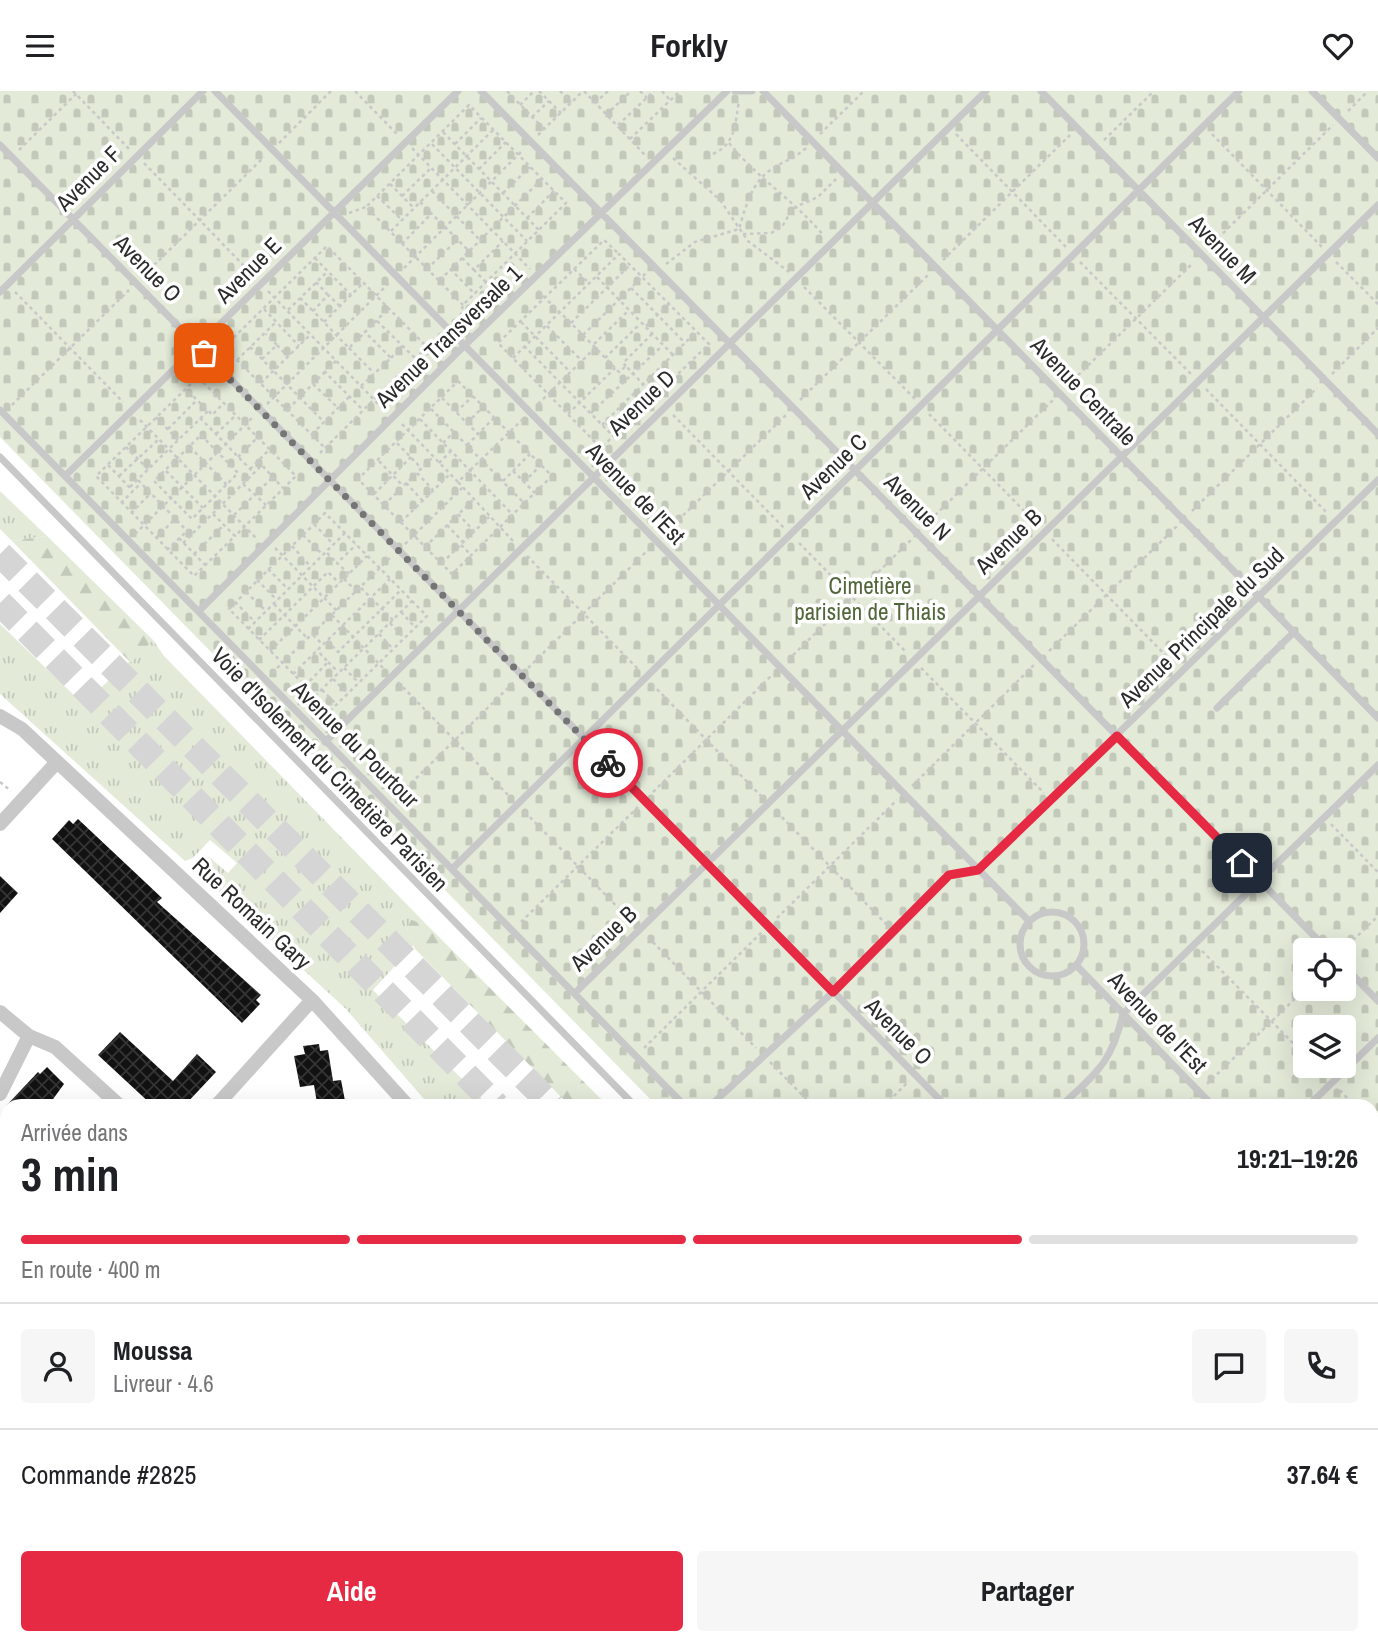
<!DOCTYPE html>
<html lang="fr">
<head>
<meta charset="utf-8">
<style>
  :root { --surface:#fff; --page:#f6f6f6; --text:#202124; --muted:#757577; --line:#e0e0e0; --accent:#e62a43 }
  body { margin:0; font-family:"Archivo Narrow",sans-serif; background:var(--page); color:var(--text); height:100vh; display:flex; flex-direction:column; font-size:26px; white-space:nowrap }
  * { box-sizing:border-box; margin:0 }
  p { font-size:23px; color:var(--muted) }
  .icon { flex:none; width:38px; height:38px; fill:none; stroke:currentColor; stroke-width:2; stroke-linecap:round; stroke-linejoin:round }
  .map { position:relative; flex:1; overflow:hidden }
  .panel { position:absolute; left:0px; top:1008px; width:1379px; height:546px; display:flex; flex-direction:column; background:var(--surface); border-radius:21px 21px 0 0; box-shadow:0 7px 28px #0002 }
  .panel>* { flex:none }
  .tools { position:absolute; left:1293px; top:847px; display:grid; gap:14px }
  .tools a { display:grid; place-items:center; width:63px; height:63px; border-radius:7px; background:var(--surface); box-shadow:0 7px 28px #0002; font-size:35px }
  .pin { position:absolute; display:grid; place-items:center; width:60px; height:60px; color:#fff; margin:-30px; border-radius:14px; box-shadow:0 4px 10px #0006 }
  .courier { position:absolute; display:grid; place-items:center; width:70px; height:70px; margin:-35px; border:5px solid #e62a43; border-radius:50%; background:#fff; color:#222; box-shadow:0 2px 9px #0007 }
  .headline em { font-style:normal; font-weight:700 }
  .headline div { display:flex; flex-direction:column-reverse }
  .headline { display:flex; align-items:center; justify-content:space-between; height:119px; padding:0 21px }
  h1 { font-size:46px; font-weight:700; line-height:52px }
  .bar { display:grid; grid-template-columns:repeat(4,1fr); gap:10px 7px; align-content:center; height:84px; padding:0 21px }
  .bar i { height:9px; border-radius:5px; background:var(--line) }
  .bar .selected { background:var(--accent) }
  .bar p { grid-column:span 4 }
  .line { display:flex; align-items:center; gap:18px; padding:0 21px; border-top:2px solid var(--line) }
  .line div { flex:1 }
  .round { display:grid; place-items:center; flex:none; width:74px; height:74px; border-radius:7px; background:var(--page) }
  .cta { display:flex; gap:14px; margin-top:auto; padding:14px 21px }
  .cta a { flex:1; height:80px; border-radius:7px; background:var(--accent); color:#fff; font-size:28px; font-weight:700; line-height:80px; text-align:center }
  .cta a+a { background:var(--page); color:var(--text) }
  header { display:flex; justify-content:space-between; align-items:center; height:91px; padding:0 21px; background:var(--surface); font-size:32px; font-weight:700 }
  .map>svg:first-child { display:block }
  .grass { fill:url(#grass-tufts) }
  .forest { fill:url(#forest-firs) }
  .cemetery { fill:url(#cemetery-stones); fill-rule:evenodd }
  .building { fill:url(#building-cross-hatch) }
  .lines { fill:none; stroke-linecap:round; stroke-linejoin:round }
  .motorway-tunnel { stroke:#d5d5d5; stroke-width:26; stroke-dasharray:26 13; stroke-linecap:butt }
  .path { stroke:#c8c8c8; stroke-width:2.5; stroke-dasharray:3.5 3.5; stroke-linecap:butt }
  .service { stroke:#c8c8c8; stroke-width:7 }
  .minor { stroke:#c8c8c8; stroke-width:14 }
  .secondary { stroke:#b5b5b5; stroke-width:21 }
  .motorway { stroke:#929292; stroke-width:26 }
  .done { stroke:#757575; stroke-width:7; stroke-dasharray:0 12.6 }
  .route { stroke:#e62a43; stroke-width:9 }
  .labels { text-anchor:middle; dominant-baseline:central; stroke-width:7; stroke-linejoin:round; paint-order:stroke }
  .street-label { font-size:23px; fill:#2b2b2b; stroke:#fff }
  .park-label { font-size:23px; fill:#516739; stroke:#fff }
</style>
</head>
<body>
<header><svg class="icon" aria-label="menu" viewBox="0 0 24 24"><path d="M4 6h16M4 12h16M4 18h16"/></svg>Forkly<svg class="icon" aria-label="heart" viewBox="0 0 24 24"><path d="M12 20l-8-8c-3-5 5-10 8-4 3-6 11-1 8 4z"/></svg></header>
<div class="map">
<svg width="1378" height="1554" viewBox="0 0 1378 1554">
  <defs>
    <pattern id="grass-tufts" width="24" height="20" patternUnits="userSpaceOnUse" patternTransform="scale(1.75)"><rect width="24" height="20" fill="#e3ead8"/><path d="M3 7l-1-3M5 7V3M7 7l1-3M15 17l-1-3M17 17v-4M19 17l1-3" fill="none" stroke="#c3c9ba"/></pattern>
    <pattern id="forest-firs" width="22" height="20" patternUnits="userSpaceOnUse" patternTransform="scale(1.75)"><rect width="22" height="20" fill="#e3ead8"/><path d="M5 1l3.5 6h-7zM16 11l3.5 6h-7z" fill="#c3c9ba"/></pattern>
    <pattern id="cemetery-stones" width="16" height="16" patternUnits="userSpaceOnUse" patternTransform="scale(1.75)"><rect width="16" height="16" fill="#e3ead8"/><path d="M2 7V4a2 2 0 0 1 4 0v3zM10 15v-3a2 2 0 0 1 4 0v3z" fill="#c3c9ba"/></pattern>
    <pattern id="building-cross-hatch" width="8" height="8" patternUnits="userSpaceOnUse" patternTransform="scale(1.75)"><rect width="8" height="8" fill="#121212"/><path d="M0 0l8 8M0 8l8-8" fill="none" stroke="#353535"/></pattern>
  </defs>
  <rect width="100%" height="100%" fill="#fff"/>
  <path class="grass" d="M0 400 47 445 12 450 0 438Z
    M0 533 83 613 153 549 164 565 427 834 411 830 407 838 414 854 373 899 489 1015H430L346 918 204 787 202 773 209 766 228 782 237 772 210 749 193 767 185 770 0 603Z"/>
  <path class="forest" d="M47 445 153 549 131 572 12 450Z
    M411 829 427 834 608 1015H570L415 858 407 838Z
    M1378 1420V1529L1372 1531V1421Z
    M582 1547H798L799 1554H580Z
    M962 1547H1127L1126 1554H963Z"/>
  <path class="cemetery" d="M0 0H1378V1294L1372 1295V1015H657L0 346ZM1306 859H1344V898H1306ZM1306 936H1344V975H1306Z"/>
  <path class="building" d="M78 728 162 807 157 811 261 904 256 909 260 913 242 932 52 748 69 729 73 733Z
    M0 785 18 802 0 822Z
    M120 941 173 990 197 963 216 981 184 1015H153L98 964Z
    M319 953 320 960 328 959 333 990 341 989 346 1015H330L329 1010 317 1012 314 994 300 996 294 965 305 963 303 955Z
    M47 976 64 993 48 1015H6L38 981 40 983Z"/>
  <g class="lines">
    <path class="motorway-tunnel" d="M0 463 553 1015
      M0 512 497 1015"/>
    <path class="path" d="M73 0 129 58
      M355 0 397 43
      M507 0 544 38
      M539 0 561 22
      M560 0 571 11
      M584 0 646 65
      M640 0 647 7
      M662 0 670 9
      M595 12 608 0
      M520 14 534 0
      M1348 20 1368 0
      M606 24 631 0
      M532 26 549 10
      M618 34 654 0
      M443 41 539 139
      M820 43 864 0
      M956 43 1066 156
      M1212 43 1322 156
      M538 44 583 0
      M630 48 680 0
      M1104 49 1154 0
      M279 52 331 0
      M729 52C757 87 795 110 823 144
      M432 53 527 150
      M455 53 481 27
      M412 57 530 178
      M19 59 79 0
      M713 63C736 53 735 32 739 10
      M673 67 720 109 748 150 789 181
      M144 72 254 185
      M479 78 506 51
      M390 93 414 117
      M432 100 480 149
      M503 102 530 76
      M377 105 402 129
      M402 105 431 77
      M420 111 469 160
      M349 122 366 116
      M527 127 554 100
      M391 140 493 39
      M743 143 771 142 782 136 793 117 818 106 836 88
      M402 153 431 123
      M1208 157 1333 34
      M315 167 351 204
      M462 167 474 179
      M943 169 1070 44
      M1080 171 1191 283
      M1336 171 1378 213
      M666 173 695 151 739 138C745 118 751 93 769 80 781 71 794 68 806 57
      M404 177 523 59
      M427 178 457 149
      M450 178 475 203
      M574 178 589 192
      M144 184 264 66
      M597 186 673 264
      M440 189 542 88
      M316 191 328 204
      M486 191 474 179 503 150
      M804 196 915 308
      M631 197 685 252
      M268 200 386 321
      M538 200 583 244 646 182
      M15 201 123 311
      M300 207 313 220
      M340 215 328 204 313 220 349 257 365 241
      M264 218 299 255
      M288 219 328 180
      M377 230 415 267
      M324 231 363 192
      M521 231 570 281
      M459 232 463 214 566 112 469 14 366 116 463 214
      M571 232 630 174
      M547 235 582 270
      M646 235 669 213
      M583 244 619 281 626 275 659 310
      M594 253 629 219
      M277 254 288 266
      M524 255 613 345
      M250 256 324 331
      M427 256 443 249
      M349 257 374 282
      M391 267 402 255
      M513 267 619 163 709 253 601 357 498 252 604 149 619 163
      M605 267 640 233
      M262 268 277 254 266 243
      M237 269 276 231
      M336 270 325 281 363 319
      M626 275 623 272 652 243
      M1332 283 1378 237
      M458 290 552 385 452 483 358 388Z
      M261 292 311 243
      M313 293 338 317
      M1068 294 1193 172
      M361 295 391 267 365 241 389 217
      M1206 298 1328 423
      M442 307 478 343
      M800 309 928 184
      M267 313 389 192
      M538 313 595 257
      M12 314 129 199
      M288 318 325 281
      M431 318 525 413
      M209 320 212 324 224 312
      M456 321 473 305
      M591 322 662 255
      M568 323 615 277
      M929 323 1037 433
      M673 324 784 437
      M156 326 178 349
      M200 327 254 382
      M420 328 513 424
      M140 329 258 449
      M467 332 483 316
      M402 333 458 391
      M602 334 696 241
      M168 338 197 309
      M216 343 236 324
      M312 343 349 306
      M201 344 238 382 192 428 154 390Z
      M397 352 421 377
      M443 352 453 342
      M467 354 494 327
      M126 356 148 378
      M190 356 227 394
      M320 362 427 256 327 155 224 256 324 356
      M238 366 258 346
      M258 370 283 397
      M379 370 403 395
      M439 372 451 360
      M108 374 133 400
      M250 378 270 358
      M166 380 203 417
      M513 380 535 402
      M417 382 433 399
      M119 385 159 348
      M138 389 191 444
      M503 390 530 363
      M524 391 541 374
      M406 392 422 409
      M243 393 266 414
      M130 396 208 320 186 298
      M374 403 411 366
      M121 412 141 392
      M384 414 433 366
      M1192 420 1317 297
      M131 422 151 402
      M213 423 235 445 194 485 96 385 198 286 296 385 235 445
      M458 423 474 440
      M234 424 273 386
      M401 431 450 383
      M314 433 334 454
      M447 434 463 451
      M925 434 1053 309
      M135 443 252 327
      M303 444 323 464
      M663 444 786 324
      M156 447 175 428
      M179 447 205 474
      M1052 448 1174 573
      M513 450 458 391 523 328
      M183 452 262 374
      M799 452 907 562
      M405 453 463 396
      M461 454 471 464
      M292 455 311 476
      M425 456 473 409
      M275 457 337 520
      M167 459 187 440
      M327 462 337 472
      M194 463 224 434
      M527 465 638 578
      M442 472 489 426
      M268 478 288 498
      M349 483 337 472 356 454
      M344 488 356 500
      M257 489 277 509
      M361 497 393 529
      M246 501 266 520
      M235 511 255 531
      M274 513 308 548
      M401 521 415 536
      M332 524 383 577
      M390 532 404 547
      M248 538 345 442
      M379 543 393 558
      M313 544 323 554
      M259 549 328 481 339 492
      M327 550 338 561 401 499
      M270 560 367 465
      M1049 560 1177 435
      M788 569 911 449
      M328 571 338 581
      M344 577 359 592
      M528 577 648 459
      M921 577 1044 702
      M272 582 390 467
      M293 583 390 488
      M333 588 348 603
      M398 591 511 707
      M652 593 762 706
      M305 595 328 571 317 559
      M322 599 337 614
      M315 605 412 510
      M330 620 427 525 325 422 229 518 330 620 332 631
      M0 691 11 700
      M912 695 1034 574
      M653 701 773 583
      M396 707 514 591
      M525 721 633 832
      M777 721 887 834
      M1331 733 1378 781
      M777 827 897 709
      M521 831 638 716
      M648 846 756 957
      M1343 859 1378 825
      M1202 860 1306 965
      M644 957 762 841
      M770 971 813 1015
      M1316 975 1325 984
      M1207 993 1306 897
      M1340 999 1354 1015
      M884 1015 909 990
      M1185 1015 1192 1008
      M1372 1035 1378 1041
      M1372 1077 1378 1071
      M0 1188 5 1182
      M1372 1215 1378 1221
      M465 1547 467 1554
      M734 1547 736 1554
      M36 1554 67 1547
      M223 1554 265 1547
      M577 1554 579 1547
      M605 1554 609 1547
      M613 1554 614 1547
      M659 1554 668 1547"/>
    <path class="service" d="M215 0 1029 830
      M481 0 1328 859
      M735 0H752
      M763 0 1378 627
      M1041 0 1378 343
      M1312 0 1378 67
      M0 54 946 1015
      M0 201 203 0
      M0 319 685 1015
      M0 366 635 1015
      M65 385 458 0
      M199 520 464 255 727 0
      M1217 617 1294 541
      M325 651 986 0
      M453 777 1239 0
      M1020 853a32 32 0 1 1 64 0a32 32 0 1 1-64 0Z
      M1076 874 1213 1015
      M1344 875 1378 910
      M575 902 1378 114
      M710 1015 833 901 949 784 978 779 1378 389
      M1061 1015C1097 981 1111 973 1123 923L1378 674
      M1308 1015 1378 947
      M1372 1179 1378 1185
      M1372 1274 1378 1273
      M0 1340 7 1332
      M274 1547 280 1554
      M811 1547 813 1554
      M953 1547 954 1554
      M364 1554 370 1547"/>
    <path class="minor" d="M0 625 22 638 312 909 408 1015
      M0 733 57 671
      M0 921 29 945 55 956 120 1015
      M0 1003 29 945
      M216 1015 312 909
      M0 1238 7 1245
      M0 1517 7 1485
      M0 1543H7"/>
    <path class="secondary" d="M1372 1316 1378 1315
      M105 1554 147 1547"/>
    <path class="motorway" d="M869 1547 870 1554
      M902 1547 903 1554"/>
  </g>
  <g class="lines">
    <path class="done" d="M204 262 608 672"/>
    <path class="route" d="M608 672 833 901 949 784 978 779 1117 645 1242 772"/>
  </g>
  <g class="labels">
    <g class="street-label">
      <text transform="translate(88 87) rotate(-45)">Avenue F</text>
      <text transform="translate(1223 158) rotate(46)">Avenue M</text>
      <text transform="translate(148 177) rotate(45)">Avenue O</text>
      <text transform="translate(248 179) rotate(-45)">Avenue E</text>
      <text transform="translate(448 245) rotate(-44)">Avenue Transversale 1</text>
      <text transform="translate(1084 300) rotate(46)">Avenue Centrale</text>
      <text transform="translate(641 311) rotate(-44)">Avenue D</text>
      <text transform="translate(833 375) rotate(-44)">Avenue C</text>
      <text transform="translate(636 402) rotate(46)">Avenue de l'Est</text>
      <text transform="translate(918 416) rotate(45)">Avenue N</text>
      <text transform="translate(1008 450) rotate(-44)">Avenue B</text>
      <text transform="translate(1201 536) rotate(-44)">Avenue Principale du Sud</text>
      <text transform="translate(356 653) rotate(45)">Avenue du Pourtour</text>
      <text transform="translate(330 678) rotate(46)">Voie d'Isolement du Cimetière Parisien</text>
      <text transform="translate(252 822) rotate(43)">Rue Romain Gary</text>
      <text transform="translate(603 847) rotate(-44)">Avenue B</text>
      <text transform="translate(1158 931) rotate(46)">Avenue de l'Est</text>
      <text transform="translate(899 940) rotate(45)">Avenue O</text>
    </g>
    <g class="park-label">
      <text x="870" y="494">Cimetière<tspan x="870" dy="26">parisien de Thiais</tspan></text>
    </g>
  </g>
</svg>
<div class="tools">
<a><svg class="icon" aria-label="locate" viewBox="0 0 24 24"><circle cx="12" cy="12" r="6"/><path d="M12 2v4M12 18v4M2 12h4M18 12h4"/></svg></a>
<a><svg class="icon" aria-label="layers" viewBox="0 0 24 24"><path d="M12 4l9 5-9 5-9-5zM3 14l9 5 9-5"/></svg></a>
</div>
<div class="pin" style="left:204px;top:262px;background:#ea580c"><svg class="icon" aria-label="bag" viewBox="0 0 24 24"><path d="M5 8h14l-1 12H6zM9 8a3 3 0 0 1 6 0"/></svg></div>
<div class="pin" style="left:1242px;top:772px;background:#1f2937"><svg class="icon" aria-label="home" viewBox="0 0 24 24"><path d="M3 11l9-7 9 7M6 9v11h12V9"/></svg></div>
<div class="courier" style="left:608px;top:672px"><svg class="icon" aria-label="bike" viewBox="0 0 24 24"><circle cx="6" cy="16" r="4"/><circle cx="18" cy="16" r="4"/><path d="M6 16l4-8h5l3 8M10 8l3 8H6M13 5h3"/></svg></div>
<section class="panel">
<div class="headline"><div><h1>3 min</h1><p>Arrivée dans</p></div><em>19:21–19:26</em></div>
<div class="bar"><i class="selected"></i><i class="selected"></i><i class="selected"></i><i></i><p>En route · 400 m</p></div>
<div class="line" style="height:126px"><a class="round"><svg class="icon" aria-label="person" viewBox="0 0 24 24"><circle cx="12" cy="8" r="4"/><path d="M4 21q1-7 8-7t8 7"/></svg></a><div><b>Moussa</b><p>Livreur · 4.6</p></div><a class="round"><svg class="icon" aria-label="chat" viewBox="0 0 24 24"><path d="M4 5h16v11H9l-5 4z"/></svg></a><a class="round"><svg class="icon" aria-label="phone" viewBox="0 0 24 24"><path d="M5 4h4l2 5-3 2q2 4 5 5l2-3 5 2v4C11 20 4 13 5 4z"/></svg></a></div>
<div class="line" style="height:91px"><div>Commande #2825</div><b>37.64 €</b></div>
<div class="cta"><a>Aide</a><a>Partager</a></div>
</section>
</div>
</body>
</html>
